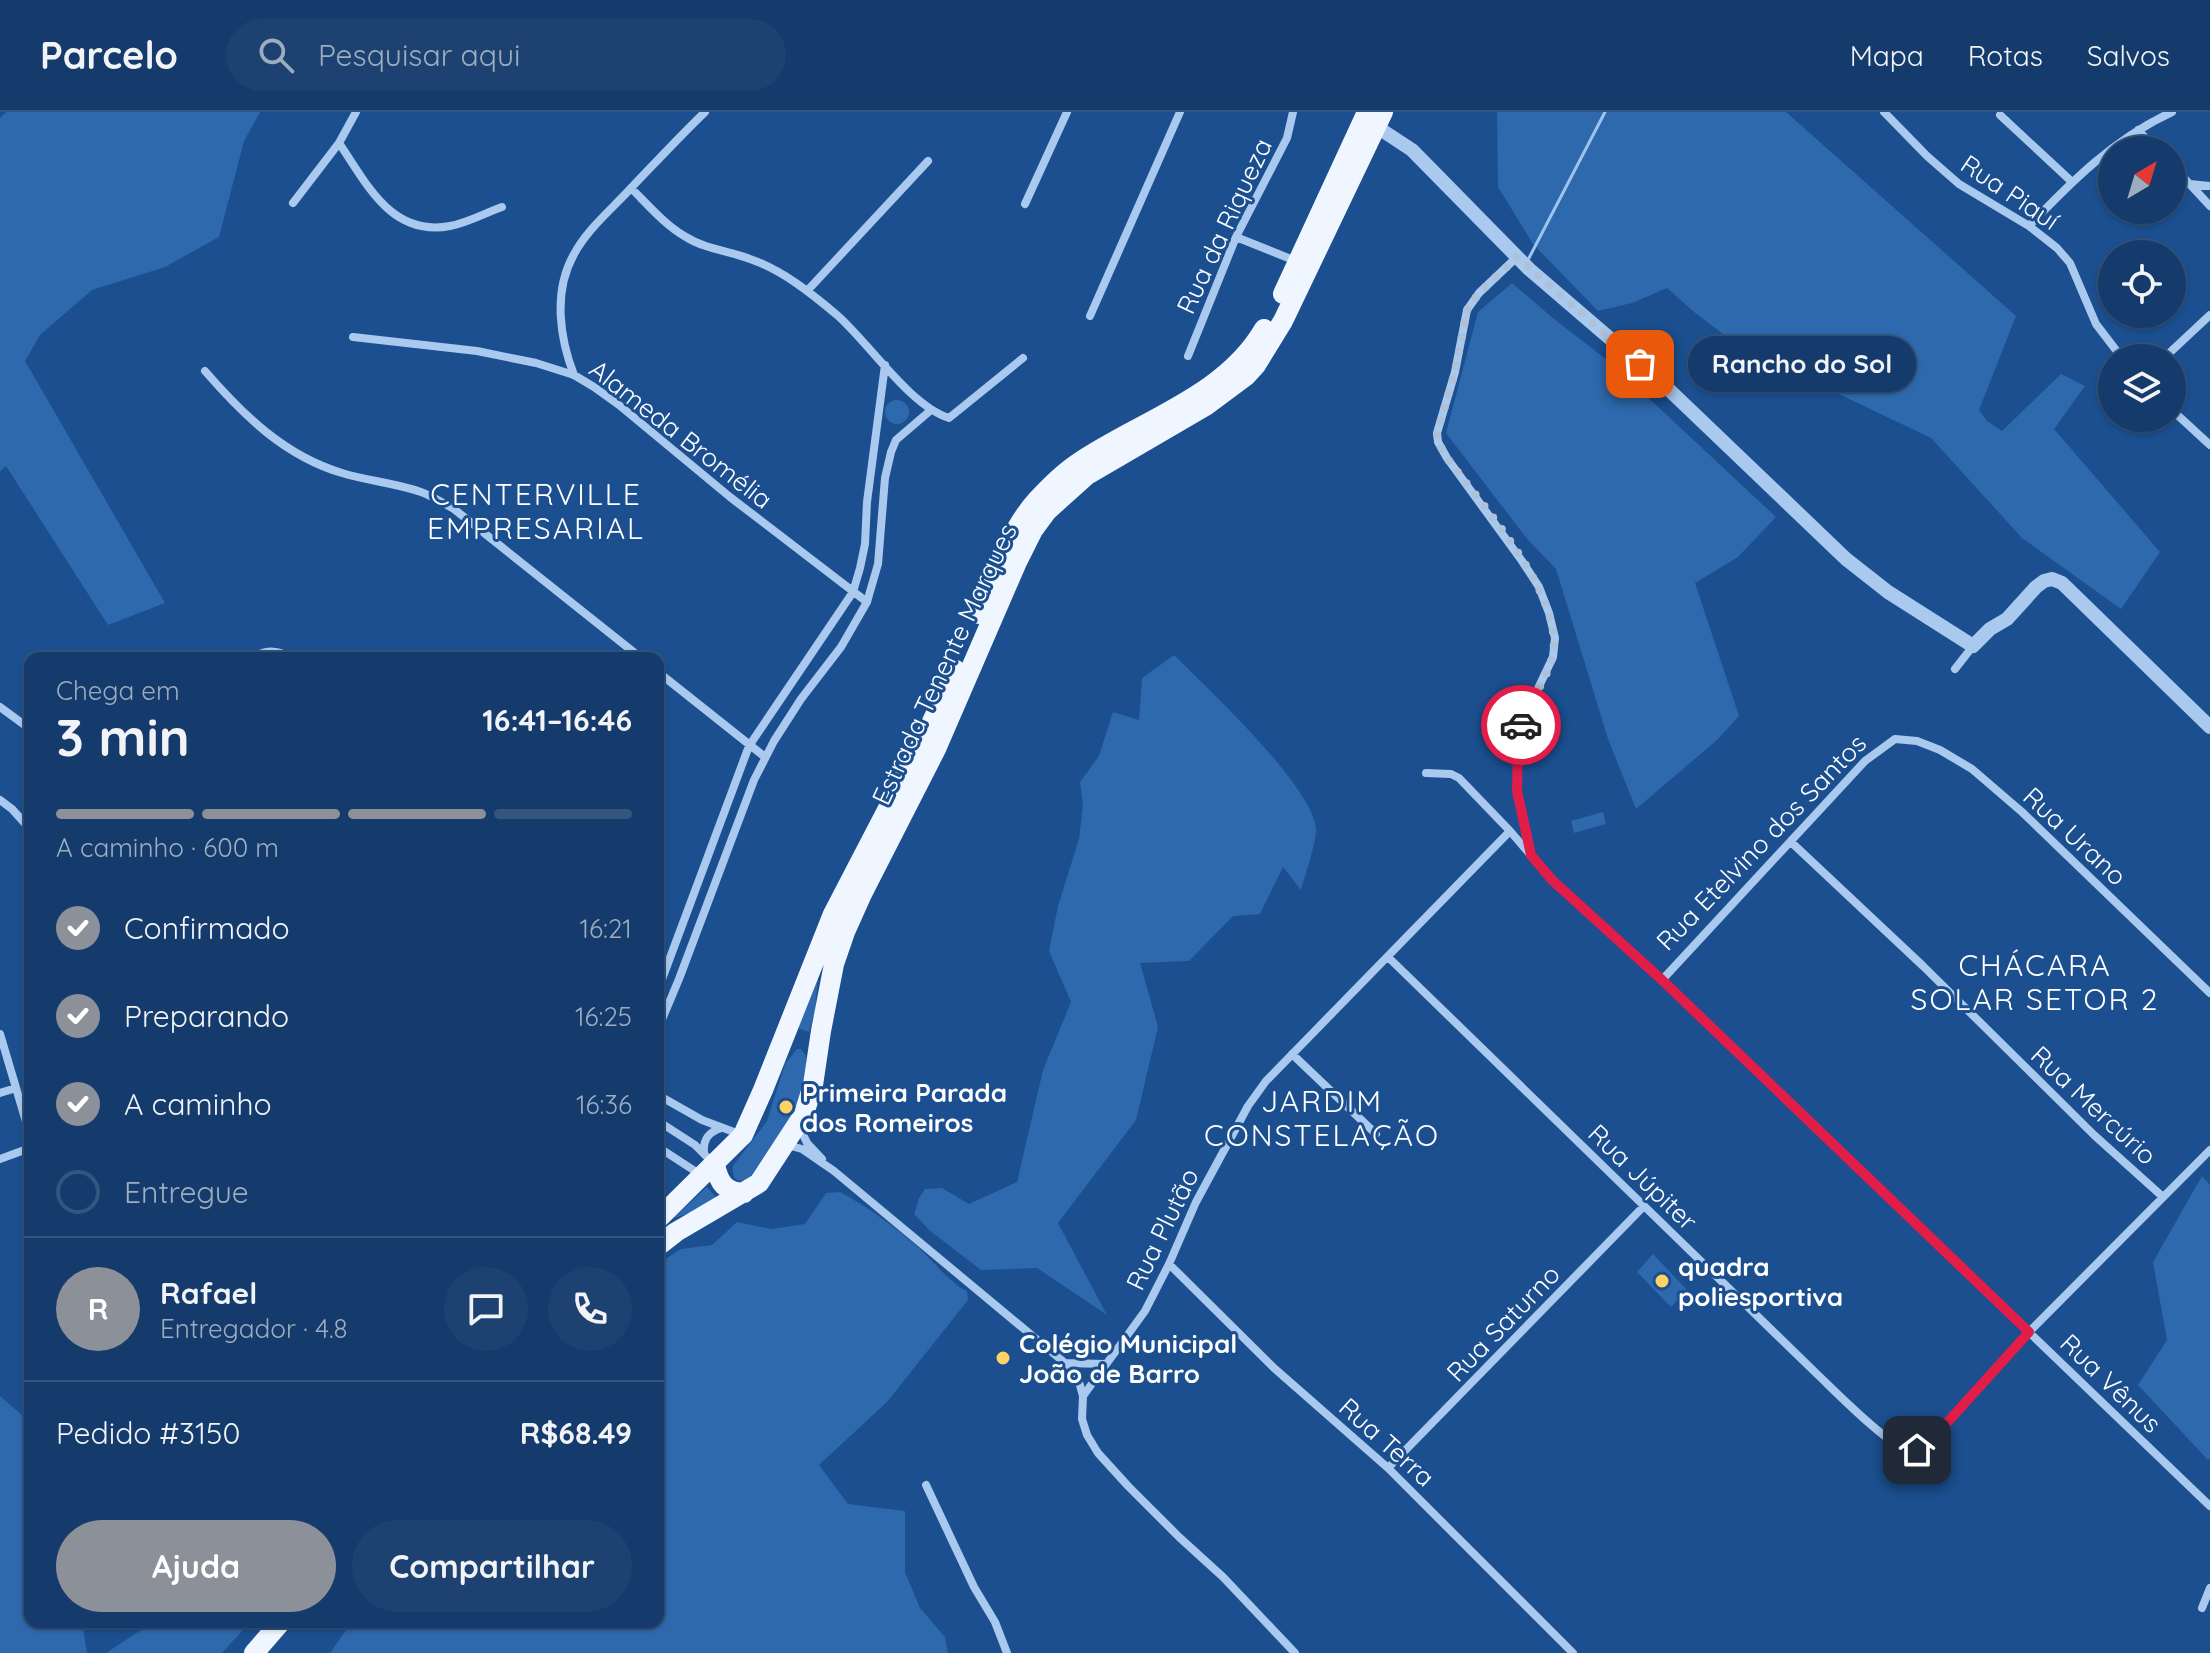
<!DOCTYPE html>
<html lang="pt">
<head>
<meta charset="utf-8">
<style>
  :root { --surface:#143b6b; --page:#1d4271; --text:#f1f3f6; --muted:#9dadc1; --line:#33557e; --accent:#8c9099 }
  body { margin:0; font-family:Quicksand,sans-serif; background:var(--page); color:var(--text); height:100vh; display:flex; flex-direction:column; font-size:30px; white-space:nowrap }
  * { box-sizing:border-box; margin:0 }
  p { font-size:26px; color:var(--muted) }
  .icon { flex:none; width:44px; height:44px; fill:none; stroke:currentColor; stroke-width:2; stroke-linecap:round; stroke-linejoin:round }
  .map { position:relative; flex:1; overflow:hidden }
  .panel { position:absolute; left:24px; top:540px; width:640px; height:976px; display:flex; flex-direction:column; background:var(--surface); border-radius:16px; box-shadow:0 2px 6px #0004,0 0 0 2px var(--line) }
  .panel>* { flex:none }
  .needle { width:52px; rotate:38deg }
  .buttons { position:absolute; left:2098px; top:24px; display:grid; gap:16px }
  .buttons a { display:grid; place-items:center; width:88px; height:88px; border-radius:50%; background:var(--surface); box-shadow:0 2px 6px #0004,0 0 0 2px var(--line); font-size:40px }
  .pin { position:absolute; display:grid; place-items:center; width:68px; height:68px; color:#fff; margin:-34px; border-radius:16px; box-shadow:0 4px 12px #0006 }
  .courier { position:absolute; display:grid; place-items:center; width:80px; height:80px; margin:-40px; border:6px solid #e11d48; border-radius:50%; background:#fff; color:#222; box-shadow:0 2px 10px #0007 }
  .bubble { position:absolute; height:56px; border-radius:28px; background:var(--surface); box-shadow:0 2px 6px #0004,0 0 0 2px var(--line); font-size:26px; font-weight:800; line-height:56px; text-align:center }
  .summary em { font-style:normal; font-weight:800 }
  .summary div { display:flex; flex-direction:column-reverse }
  .summary { display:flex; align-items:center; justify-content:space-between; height:136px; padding:0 32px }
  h1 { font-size:52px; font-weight:800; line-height:60px }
  .bar { display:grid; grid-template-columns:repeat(4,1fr); gap:12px 8px; align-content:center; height:96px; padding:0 32px }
  .bar i { height:10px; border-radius:6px; background:var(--line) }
  .bar .on { background:var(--accent) }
  .bar p { grid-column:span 4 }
  .line { display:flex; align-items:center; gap:20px; padding:0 32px; border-top:2px solid var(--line) }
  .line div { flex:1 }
  .round { display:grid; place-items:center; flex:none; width:84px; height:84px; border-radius:42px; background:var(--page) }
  ol { padding:0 32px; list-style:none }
  li { display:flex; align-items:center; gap:24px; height:88px }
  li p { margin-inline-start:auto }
  li .icon { padding:8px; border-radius:50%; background:var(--accent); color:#fff; stroke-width:4 }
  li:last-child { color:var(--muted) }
  li i { width:44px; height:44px; border:4px solid var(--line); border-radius:50% }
  .primary-button { display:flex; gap:16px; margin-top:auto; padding:16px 32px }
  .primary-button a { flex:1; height:92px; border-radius:48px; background:var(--accent); color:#fff; font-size:32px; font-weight:800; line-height:92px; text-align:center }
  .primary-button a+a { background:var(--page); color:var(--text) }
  header { display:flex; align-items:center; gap:48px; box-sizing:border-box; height:112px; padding:0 40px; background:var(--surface); border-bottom:2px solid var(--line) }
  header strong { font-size:38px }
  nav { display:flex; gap:44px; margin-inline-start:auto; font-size:28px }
  .search { width:560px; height:72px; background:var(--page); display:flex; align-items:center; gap:20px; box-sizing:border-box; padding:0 28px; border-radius:44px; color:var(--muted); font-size:30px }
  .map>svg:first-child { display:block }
  .green { fill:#2e69ad }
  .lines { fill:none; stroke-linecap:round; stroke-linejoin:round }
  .stream { stroke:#9cc4f0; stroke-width:3 }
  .minor { stroke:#a9c9ee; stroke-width:8 }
  .tertiary { stroke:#a9c9ee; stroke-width:14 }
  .primary { stroke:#f0f6ff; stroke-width:20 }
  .done { stroke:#afc1d8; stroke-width:8; stroke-dasharray:0 14.4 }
  .route { stroke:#e11d48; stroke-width:10 }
  .poi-dot { fill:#ffd166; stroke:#1b4f8f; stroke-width:3 }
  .labels { text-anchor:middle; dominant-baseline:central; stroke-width:6; stroke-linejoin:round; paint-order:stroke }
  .street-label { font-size:26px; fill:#fff; stroke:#1b4f8f }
  .poi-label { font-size:26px; font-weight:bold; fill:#fff; stroke:#1b4f8f; text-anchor:start }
  .quarter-label { font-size:30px; letter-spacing:2px; fill:#fff; stroke:#1b4f8f }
</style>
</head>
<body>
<header>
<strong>Parcelo</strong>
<div class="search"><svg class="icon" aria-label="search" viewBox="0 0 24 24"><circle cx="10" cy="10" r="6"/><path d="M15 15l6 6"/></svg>Pesquisar aqui</div>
<nav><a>Mapa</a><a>Rotas</a><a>Salvos</a></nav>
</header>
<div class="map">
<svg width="2210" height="1541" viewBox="0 0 2210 1541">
  <rect width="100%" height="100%" fill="#1b4f8f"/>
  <path class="green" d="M6 0H260L244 29 219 125 165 155 92 178 40 223 25 249 165 491 108 513 6 354 0 359V6Z
    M1497 0H1786L2016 204 1979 298 1987 309 2002 319 2061 262 2085 274 2054 317 2160 440 2121 497 2022 426 1931 326 1740 235 1694 200 1667 176 1632 191 1598 199 1533 132 1498 75Z
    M1512 171 1554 207 1611 251 1776 405 1738 445 1695 471 1739 604 1717 628 1636 697 1608 627 1556 457 1528 428 1446 321 1478 200Z
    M885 300a12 12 0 1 1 24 0a12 12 0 1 1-24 0Z
    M1174 543C1206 575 1315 676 1316 718 1316 731 1305 764 1301 778L1283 755 1260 802 1233 804 1189 849 1140 851 1158 915 1136 1008 1058 1111 1107 1203 1037 1156 981 1158 929 1118 914 1102 919 1086 925 1077 942 1076 969 1092 1017 1070 1043 958 1071 890 1049 839 1058 794 1079 727 1083 693 1080 670 1099 644 1113 600 1139 608 1142 566Z
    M1603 700 1606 712 1574 721 1571 709Z
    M818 867 815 899 809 920 797 916Z
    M797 937H801L806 944V959L800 991 752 1066C740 1071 731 1070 733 1054L767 1009 785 952Z
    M2202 1064 2210 1073V1346L2208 1348 2138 1273 2167 1228 2153 1150Z
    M707 1075 716 1085 718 1091 672 1107Z
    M840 1080C868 1095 895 1115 919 1136 935 1150 948 1170 967 1179L968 1188 887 1290 819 1353 848 1392 905 1399V1460L920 1496 945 1525 948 1541H330L352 1510H658V1152L681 1137 712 1133 737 1110 771 1117 805 1112 826 1081Z
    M1653 1142 1687 1178 1671 1195 1637 1160Z
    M0 1284 30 1310V1510H82L87 1541H0Z
    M153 1510H250L222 1541H106Z"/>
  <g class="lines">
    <path class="stream" d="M1529 146 1605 0"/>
    <path class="minor" d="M1884 0 1927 44 1959 72 2029 114 2057 136 2070 151 2096 212 2122 246
      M2000 3 2071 69
      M2138 18 2157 38
      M339 31C367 72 391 125 450 114 467 111 485 101 502 95
      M2172 53 2210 94
      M2190 72 2210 74
      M631 76C648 93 665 113 686 125 705 137 729 139 750 147 782 158 811 181 837 203 869 231 910 294 949 306L1023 246
      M293 91 339 31 356 0
      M1025 92 1067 0
      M2029 114C2072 69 2115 26 2172 0
      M1236 125 1296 149
      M1517 145 1479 181 1467 198 1455 260 1437 321 1438 330 1447 346 1522 449 1539 475 1549 501 1555 526 1553 545 1522 610 1518 630 1517 679 1530 742
      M807 179 928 49
      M1090 204 1180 0
      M353 225 477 239 536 251 574 263 594 275 619 293 730 385 867 490
      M1188 244 1236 125 1287 26 1293 0
      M2164 246 2210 203
      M205 259C244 304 285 344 342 361 368 369 395 371 421 380 432 384 443 391 454 397L641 546
      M574 263C560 227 553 181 573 144 587 117 612 97 632 75 656 50 680 24 705 0
      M2172 298 2210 333
      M253 546C267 536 279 539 293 546
      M1955 557 1973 534
      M658 560 765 645
      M0 595 30 617
      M1426 661 1451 662 1459 666 1510 719 1552 768 1662 868 2210 1394
      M0 688 12 697 30 717
      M1791 730 1923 854 2094 1023 2163 1085
      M1388 845 1819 1264C1836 1280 1889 1334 1908 1338 1915 1340 1920 1337 1926 1334L2029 1220 2210 1038
      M1662 868 1865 649 1895 627 1917 629 1940 638 1972 657 2022 700 2210 881
      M658 878 749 634 853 480 860 456 865 432 867 390 885 253
      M658 917 679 867 754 668 774 629 801 587 841 535 867 490 878 452 885 366 891 340 896 328 931 298
      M0 922 30 1023
      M1292 942 1376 1022
      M0 981 16 976
      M658 983 702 1008 742 1023
      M658 1009 695 1033 714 1052
      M800 1016 807 1031 822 1047
      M787 1033 802 1037 834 1059 1065 1251 1105 1252
      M658 1035 701 1063
      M704 1040C703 1027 709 1020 721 1016
      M0 1047 30 1036
      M1169 1152 1274 1256 1388 1356 1573 1541
      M1065 1251 1079 1270 1083 1284
      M1388 1356 1644 1094
      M926 1373 974 1475 995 1510 1007 1541
      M2202 1496 2210 1476
      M1295 1541 1223 1465 1179 1425 1128 1374 1098 1341 1087 1323 1082 1307 1083 1284 1145 1199 1169 1152 1196 1090 1248 994 1266 969 1510 719"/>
    <path class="tertiary" d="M1377 15 1412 38 1529 157 1663 272 1846 447 1888 480 1973 534 1990 517 2007 507 2036 475 2044 469 2052 467 2062 471 2210 615"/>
    <path class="primary" d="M1283 182 1367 0
      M979 502C995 464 1009 419 1037 388 1049 375 1063 361 1078 351 1139 309 1225 285 1264 217
      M715 1053C719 1071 725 1080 744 1081
      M658 1107 743 1023 763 978 833 802 923 629 956 558
      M658 1134 676 1120 759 1071 804 1002 813 973 821 919 834 852 845 820 862 782 936 637 1017 450 1033 418 1047 399 1087 363 1207 293 1246 264 1256 253 1283 209 1383 0
      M254 1541 281 1510"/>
  </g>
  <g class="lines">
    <path class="done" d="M1521 613C1529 589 1549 566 1553 541 1562 480 1482 393 1447 346L1438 330 1437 321 1455 260 1467 198 1479 181 1517 145 1640 252"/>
    <path class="route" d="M1521 613 1518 630 1517 679 1531 743 1552 768 1662 868 2029 1220 1926 1334 1917 1338"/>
  </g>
  <g class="poi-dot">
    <circle cx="786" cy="995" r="8"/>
    <circle cx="1662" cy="1169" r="8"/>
    <circle cx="1003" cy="1246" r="8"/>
  </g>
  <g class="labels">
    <g class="street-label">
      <text transform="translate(2010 80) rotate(34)">Rua Piauí</text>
      <text transform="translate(1224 114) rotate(-65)">Rua da Riqueza</text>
      <text transform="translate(681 322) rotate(38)">Alameda Bromélia</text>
      <text transform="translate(944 552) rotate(-65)">Estrada Tenente Marques</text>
      <text transform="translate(2075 724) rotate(43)">Rua Urano</text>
      <text transform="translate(1761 730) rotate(-46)">Rua Etelvino dos Santos</text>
      <text transform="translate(2094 993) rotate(43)">Rua Mercúrio</text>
      <text transform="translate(1643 1065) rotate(44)">Rua Júpiter</text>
      <text transform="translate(1162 1117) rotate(-64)">Rua Plutão</text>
      <text transform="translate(1503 1211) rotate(-46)">Rua Saturno</text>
      <text transform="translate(2111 1271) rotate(44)">Rua Vênus</text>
      <text transform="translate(1387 1330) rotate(42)">Rua Terra</text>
    </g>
    <g class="poi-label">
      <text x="802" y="980">Primeira Parada<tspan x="802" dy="30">dos Romeiros</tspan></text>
      <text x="1678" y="1154">quadra<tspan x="1678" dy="30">poliesportiva</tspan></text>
      <text x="1019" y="1231">Colégio Municipal<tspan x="1019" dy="30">João de Barro</tspan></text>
    </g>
    <g class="quarter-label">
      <text x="536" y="382">CENTERVILLE<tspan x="536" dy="34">EMPRESARIAL</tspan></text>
      <text x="2035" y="853">CHÁCARA<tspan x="2035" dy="34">SOLAR SETOR 2</tspan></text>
      <text x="1322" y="989">JARDIM<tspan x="1322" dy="34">CONSTELAÇÃO</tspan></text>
    </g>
  </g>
</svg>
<div class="buttons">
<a><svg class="needle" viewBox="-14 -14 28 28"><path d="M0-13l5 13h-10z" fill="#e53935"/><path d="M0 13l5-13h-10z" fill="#9dadc1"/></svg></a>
<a><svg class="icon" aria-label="locate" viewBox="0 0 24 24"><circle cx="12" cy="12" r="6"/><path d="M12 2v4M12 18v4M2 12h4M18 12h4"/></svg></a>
<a><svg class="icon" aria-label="layers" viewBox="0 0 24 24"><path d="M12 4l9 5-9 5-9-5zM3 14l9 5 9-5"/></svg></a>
</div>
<div class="pin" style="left:1640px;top:252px;background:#ea580c"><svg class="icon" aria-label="bag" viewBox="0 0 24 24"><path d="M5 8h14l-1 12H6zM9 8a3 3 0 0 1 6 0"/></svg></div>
<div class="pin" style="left:1917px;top:1338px;background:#1f2937"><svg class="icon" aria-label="home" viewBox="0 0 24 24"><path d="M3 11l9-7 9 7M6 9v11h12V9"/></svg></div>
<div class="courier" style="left:1521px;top:613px"><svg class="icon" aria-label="car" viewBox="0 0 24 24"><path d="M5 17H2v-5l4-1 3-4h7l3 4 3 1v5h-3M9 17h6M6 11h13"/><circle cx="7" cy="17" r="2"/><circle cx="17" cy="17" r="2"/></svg></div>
<div class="bubble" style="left:1688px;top:224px;width:228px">Rancho do Sol</div>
<section class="panel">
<div class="summary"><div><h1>3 min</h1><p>Chega em</p></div><em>16:41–16:46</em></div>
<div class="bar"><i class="on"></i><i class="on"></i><i class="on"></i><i></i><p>A caminho · 600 m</p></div>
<ol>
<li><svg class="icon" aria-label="check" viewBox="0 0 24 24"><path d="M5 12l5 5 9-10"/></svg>Confirmado<p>16:21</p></li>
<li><svg class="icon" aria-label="check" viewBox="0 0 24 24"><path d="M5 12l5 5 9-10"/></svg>Preparando<p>16:25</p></li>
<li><svg class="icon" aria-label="check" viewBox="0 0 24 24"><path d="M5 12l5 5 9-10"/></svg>A caminho<p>16:36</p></li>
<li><i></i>Entregue</li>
</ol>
<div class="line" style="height:144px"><b class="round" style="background:var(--accent);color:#fff">R</b><div><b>Rafael</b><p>Entregador · 4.8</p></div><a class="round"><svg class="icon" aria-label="chat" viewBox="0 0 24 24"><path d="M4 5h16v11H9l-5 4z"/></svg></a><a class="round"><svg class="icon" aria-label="phone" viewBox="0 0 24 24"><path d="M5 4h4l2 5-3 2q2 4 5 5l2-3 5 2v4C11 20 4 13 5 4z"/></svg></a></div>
<div class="line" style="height:104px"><div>Pedido #3150</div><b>R$68.49</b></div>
<div class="primary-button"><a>Ajuda</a><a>Compartilhar</a></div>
</section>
</div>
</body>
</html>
